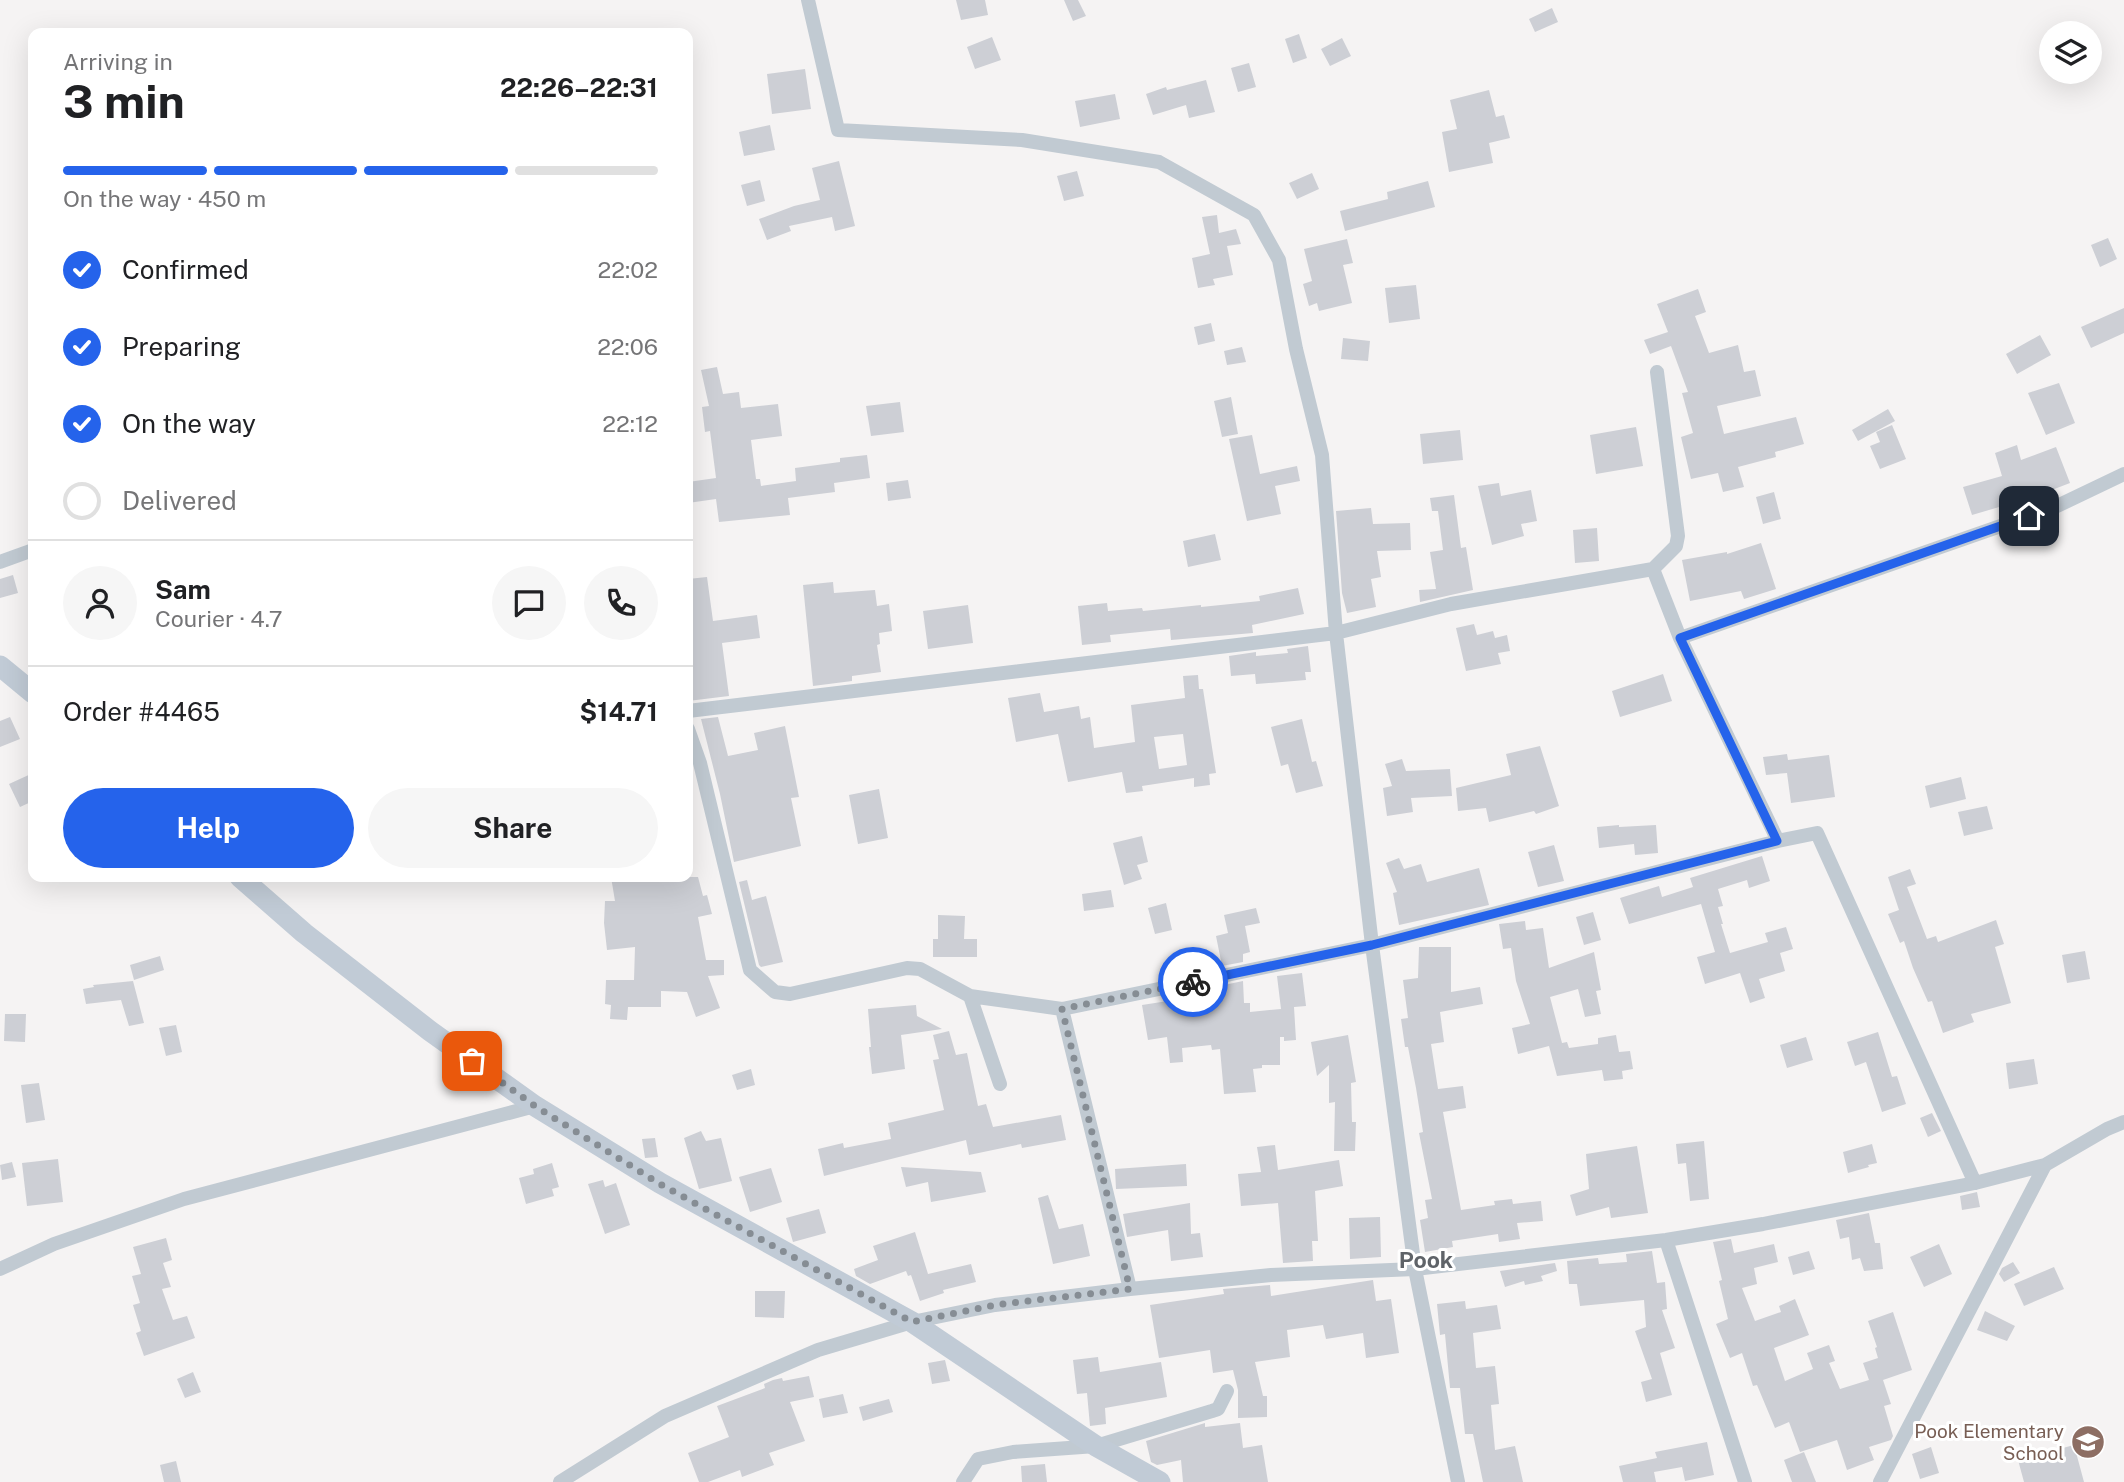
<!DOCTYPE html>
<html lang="en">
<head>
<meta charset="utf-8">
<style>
  :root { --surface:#fff; --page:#f6f6f6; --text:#202124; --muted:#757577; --line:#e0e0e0; --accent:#2563eb }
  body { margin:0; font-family:"Public Sans",sans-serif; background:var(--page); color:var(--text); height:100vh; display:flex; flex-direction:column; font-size:26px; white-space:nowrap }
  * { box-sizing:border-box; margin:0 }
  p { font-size:23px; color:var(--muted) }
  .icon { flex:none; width:38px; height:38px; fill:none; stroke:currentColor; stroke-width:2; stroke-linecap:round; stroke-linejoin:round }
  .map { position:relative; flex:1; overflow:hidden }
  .drawer { position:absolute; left:28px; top:28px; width:665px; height:854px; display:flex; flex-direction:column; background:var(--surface); border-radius:14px; box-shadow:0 7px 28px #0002 }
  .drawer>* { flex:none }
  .tools { position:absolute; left:2039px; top:21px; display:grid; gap:14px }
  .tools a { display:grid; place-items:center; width:63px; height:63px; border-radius:50%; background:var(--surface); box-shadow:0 7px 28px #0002; font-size:35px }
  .pin { position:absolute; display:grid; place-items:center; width:60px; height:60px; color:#fff; margin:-30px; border-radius:14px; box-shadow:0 4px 10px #0006 }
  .courier { position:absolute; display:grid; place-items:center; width:70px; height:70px; margin:-35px; border:5px solid #2563eb; border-radius:50%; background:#fff; color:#222; box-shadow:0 2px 9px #0007 }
  .head em { font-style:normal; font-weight:700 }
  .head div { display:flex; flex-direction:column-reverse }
  .head { display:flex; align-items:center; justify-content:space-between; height:119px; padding:0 35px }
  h1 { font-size:46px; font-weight:700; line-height:52px }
  .bar { display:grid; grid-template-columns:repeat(4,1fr); gap:10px 7px; align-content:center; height:84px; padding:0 35px }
  .bar i { height:9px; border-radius:5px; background:var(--line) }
  .bar .on { background:var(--accent) }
  .bar p { grid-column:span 4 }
  .line { display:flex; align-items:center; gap:18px; padding:0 35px; border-top:2px solid var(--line) }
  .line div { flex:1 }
  .round { display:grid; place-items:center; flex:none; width:74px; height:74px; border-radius:37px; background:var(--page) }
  ol { padding:0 35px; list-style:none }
  li { display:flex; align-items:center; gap:21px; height:77px }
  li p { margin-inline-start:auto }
  li .icon { padding:7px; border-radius:50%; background:var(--accent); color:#fff; stroke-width:4 }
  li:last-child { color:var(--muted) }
  li i { width:38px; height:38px; border:4px solid var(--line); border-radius:50% }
  .button { display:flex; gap:14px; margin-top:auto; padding:14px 35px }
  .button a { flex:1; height:80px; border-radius:42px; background:var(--accent); color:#fff; font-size:28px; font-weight:700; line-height:80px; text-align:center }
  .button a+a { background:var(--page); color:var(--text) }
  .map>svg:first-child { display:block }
  .building { fill:#cdcfd5; fill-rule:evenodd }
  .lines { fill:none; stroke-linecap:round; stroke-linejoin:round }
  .street { stroke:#c1cad2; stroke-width:14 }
  .secondary { stroke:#c1cbd6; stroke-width:21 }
  .done { stroke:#868d94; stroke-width:7; stroke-dasharray:0 12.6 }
  .route { stroke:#2563eb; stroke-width:9 }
  .labels { text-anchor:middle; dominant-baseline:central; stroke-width:6; stroke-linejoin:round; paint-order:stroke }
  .education-label { font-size:19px; fill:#785e54; stroke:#fff; text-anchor:end }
  .quarter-label { font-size:23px; font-weight:bold; fill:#5f6368; stroke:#fff }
</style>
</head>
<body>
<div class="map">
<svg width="2124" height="1482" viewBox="0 0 2124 1482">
  <rect width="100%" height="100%" fill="#f5f3f3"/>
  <path class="building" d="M956 0H985L988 15 961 20Z
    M1064 0H1078L1086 16 1073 21Z
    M1552 8 1558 22 1535 32 1529 19Z
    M1299 34 1307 58 1293 63 1285 39Z
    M992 37 1001 60 975 69 967 47Z
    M1342 38 1351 56 1330 66 1321 49Z
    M1249 63 1256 87 1238 92 1231 68Z
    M805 69 811 109 772 114 767 74Z
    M1206 80 1215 112 1189 118 1186 105 1153 115 1146 94 1166 87 1167 90Z
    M1489 90 1496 117 1504 115 1510 138 1489 143 1493 163 1449 172 1442 132 1457 129 1450 100Z
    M1115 94 1120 119 1080 127 1075 101Z
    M770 125 775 150 744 156 739 132Z
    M839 161 855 226 835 231 832 217 789 226 791 231 767 240 759 219 794 206 820 200 812 168Z
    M1077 171 1084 196 1064 201 1057 176Z
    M1312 173 1319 189 1297 199 1289 183Z
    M760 180 765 201 747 206 741 185Z
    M1428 181 1435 207 1345 231 1340 211 1388 199 1387 192Z
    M1217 215 1219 233 1236 229 1241 244 1227 246 1233 275 1213 279 1215 285 1198 288 1192 258 1210 254 1202 217Z
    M2108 238 2117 259 2100 267 2091 245Z
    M1347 239 1353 263 1343 265 1352 303 1319 311 1317 303 1309 306 1303 284 1312 281 1304 249Z
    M1416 285 1420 319 1389 323 1385 288Z
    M1698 289 1706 312 1695 316 1709 353 1738 345 1744 372 1755 370 1761 396 1717 406 1724 434 1796 417 1804 444 1775 452 1776 457 1738 467 1744 487 1723 492 1718 473 1691 479 1681 437 1693 433 1682 393 1688 392 1671 346 1650 354 1644 340 1668 332 1657 304Z
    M2124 308V333L2091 348 2081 327Z
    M1211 323 1215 341 1198 345 1194 327Z
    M2040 335 2051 355 2017 374 2006 354Z
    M1343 338 1370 341 1368 361 1341 359Z
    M1242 347 1246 362 1227 365 1224 351Z
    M717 367 723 394 739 392 741 408 778 404 782 436 751 440 756 479H760L761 486 796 481 795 468 840 462V458L867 455 870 478 834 483 835 492 788 498 790 515 719 522 716 499 688 503V482L716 478 710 431 705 432 702 407 709 406 701 370Z
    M2059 383 2075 423 2046 435 2028 393Z
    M1231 397 1238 434 1222 437 1214 401Z
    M900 402 904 432 871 436 866 406Z
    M1888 409 1895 421 1858 441 1852 430Z
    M1892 425 1906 459 1880 469 1870 446 1880 442 1876 432Z
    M1636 427 1643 466 1596 474 1590 435Z
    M1460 430 1463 460 1423 464 1420 434Z
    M1252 435 1260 474 1297 466 1300 481 1275 486 1281 514 1247 521 1229 439Z
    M2017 445 2021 460 2056 447 2070 483 2044 493 2041 487 2004 499 2006 505 1972 515 1963 487 2002 476 1995 453Z
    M908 480 911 498 888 501 886 483Z
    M1499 483 1501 496 1531 490 1537 521 1521 524 1524 536 1492 545 1478 486Z
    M1774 492 1781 519 1763 524 1756 497Z
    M1454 495 1461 548 1466 547 1473 590 1420 602 1419 590 1436 589 1430 552 1443 550 1438 511H1432L1430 498Z
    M1371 508 1373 524 1410 523 1411 550 1377 551 1381 577 1371 579 1376 607 1347 613 1342 593 1336 511Z
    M1597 528 1599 561 1575 563 1573 530Z
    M1215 534 1221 560 1188 567 1183 541Z
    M1761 543 1776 589 1744 599 1741 591 1690 601 1682 560 1727 552V554Z
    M13 575 18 593 0 598V579Z
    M707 577 713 621 757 615 760 638 722 643 729 696 688 701V579Z
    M833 582 834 593 875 590 877 606 889 604 892 631 879 633 880 644 877 645 881 672 852 676V681L813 686 803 585Z
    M1298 588 1304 614 1252 625 1253 633 1171 640 1170 629 1110 635 1111 642 1082 645 1078 606 1107 603 1108 611 1142 608 1143 611 1201 605V607L1260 601 1259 596Z
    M968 605 973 643 928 649 923 611Z
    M1474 624 1477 635 1493 631 1495 638 1507 635 1510 651 1498 653 1501 664 1466 671 1456 628Z
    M1308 646 1311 672H1305L1306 680 1256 684 1255 674 1231 676 1229 656 1256 652V656L1288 653 1287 649Z
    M1663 674 1672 701 1620 717 1612 691Z
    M1198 675 1199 689H1203L1216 773 1209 774 1210 785 1194 787V778L1142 786 1143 791 1126 793 1122 772 1068 782 1058 734 1016 742 1008 698 1040 693 1044 712 1079 706 1081 719 1090 717 1094 748 1135 742 1131 705 1185 698 1183 676ZM1183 734 1187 765 1159 769 1154 737Z
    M10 717 20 739 0 747V721Z
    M718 717 728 756 758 750 754 733 785 726 799 797 791 798 801 846 734 862 720 794 701 719Z
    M1302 719 1312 762 1316 761 1323 786 1296 793 1288 764 1281 766 1271 727Z
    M1540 746 1559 806 1536 814 1534 811 1489 822 1486 808 1458 811 1456 788 1511 775 1506 754Z
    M1787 754 1788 760 1829 755 1835 797 1791 803 1787 773 1766 775 1763 757Z
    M1402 759 1406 771 1450 769 1452 796 1411 798 1413 812 1387 816 1383 788 1392 786 1385 764Z
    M33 773V801L20 807 9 784Z
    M1961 777 1966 799 1930 808 1925 786Z
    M879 789 888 838 858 844 849 795Z
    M1987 806 1993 829 1964 836 1958 812Z
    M1619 825V827L1656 825 1658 853 1635 855 1634 844 1599 848 1597 827Z
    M1142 836 1148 862 1137 865 1142 879 1124 885 1113 843Z
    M1554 845 1564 881 1538 887 1528 852Z
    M1762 856 1770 881 1749 888 1747 880 1718 889 1723 906 1718 907 1723 924H1721L1730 953 1768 942 1765 933 1786 927 1793 949 1780 953 1785 971 1759 979 1765 998 1750 1003 1740 973 1705 984 1697 957 1715 952 1701 904 1629 924 1620 898 1659 886 1662 897 1693 887 1690 878Z
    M1399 858 1404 869 1421 864 1427 882 1479 868 1489 905 1399 925 1393 893 1397 892 1386 863Z
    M1910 869 1916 884 1907 887 1927 939 1936 936 1938 942 1996 920 2004 944 1995 947 2011 1003 1971 1014 1974 1022 1943 1033 1932 1001 1928 1002 1913 968 1904 941 1900 943 1888 914 1899 910 1888 877Z
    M611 877H698L703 896 707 895 712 914 698 917 706 960H724V975L708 976 720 1008 696 1017 687 992 661 991V1007H628L627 1020 610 1019 611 1005 605 1004 606 980H634L635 947 607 950 604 923 605 901H615Z
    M747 880 752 900 766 896 783 962 761 967 759 965 739 882Z
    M1111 890 1114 907 1084 911 1082 894Z
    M1166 903 1172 930 1155 934 1148 908Z
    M1256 908 1260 923 1245 926 1250 952 1243 954V962L1222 966 1216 936 1228 933 1224 915Z
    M1593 912 1601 940 1584 945 1576 917Z
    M938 915 965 916 964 939H977V957H933V939H938Z
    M1525 921 1526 930 1543 928 1549 968 1594 952 1601 990 1596 991 1601 1014 1585 1017 1578 989 1550 997 1562 1043 1567 1042 1569 1048 1598 1044V1038L1616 1035 1619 1052 1630 1051 1633 1069 1622 1071 1623 1079 1604 1081 1602 1070 1557 1076 1549 1046 1518 1054 1512 1028 1530 1024 1516 981 1511 948 1503 949 1499 924Z
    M1419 947H1451V992L1480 987 1483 1004 1440 1012 1444 1042 1431 1044 1438 1089 1463 1086 1466 1108 1443 1112 1461 1210 1495 1205 1494 1201 1512 1199 1513 1204 1541 1201 1543 1221 1517 1223 1520 1239 1499 1242 1498 1234 1452 1241 1453 1247 1425 1252 1420 1220 1428 1218 1425 1200 1432 1199 1419 1133 1423 1132 1416 1088 1408 1047H1405L1401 1019 1408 1018 1403 980 1418 978Z
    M2085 951 2090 979 2067 983 2062 955Z
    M160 956 164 970 134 980 130 965Z
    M1302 973 1306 1006 1294 1007 1296 1040 1284 1041V1037H1280V1065H1262V1068L1253 1069 1256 1092 1224 1094 1220 1049 1212 1050 1211 1045 1182 1048 1183 1062 1170 1063 1167 1037 1148 1040 1142 1005 1187 998 1186 993 1243 981 1244 1003H1250V1012L1281 1009 1277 976Z
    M133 981 144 1023 129 1026 121 1000 86 1004 83 989 94 987 93 985Z
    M916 1005 917 1016 942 1029 901 1035 905 1069 872 1074 869 1047H871L868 1009Z
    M5 1014H26L25 1042 4 1041Z
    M176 1025 182 1052 166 1056 159 1028Z
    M949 1031 956 1055 967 1053 978 1106 986 1104 993 1127 1061 1115 1066 1140 1022 1148 1021 1144 969 1155 966 1140 824 1176 818 1149 843 1143 844 1148 891 1139 888 1123 944 1110 933 1060 939 1059 933 1035Z
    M1878 1032 1892 1077 1897 1076 1906 1104 1882 1112 1866 1062 1855 1066 1847 1042Z
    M1348 1035 1356 1082 1351 1083 1352 1122H1356L1355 1151H1334L1335 1102 1329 1103V1065L1317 1076 1311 1042Z
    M1806 1037 1813 1060 1787 1068 1780 1045Z
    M2034 1059 2038 1084 2009 1089 2006 1063Z
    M751 1069 755 1085 737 1090 732 1075Z
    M39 1083 45 1120 26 1123 21 1085Z
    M1932 1113 1941 1131 1928 1137 1920 1118Z
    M701 1131 706 1141 721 1138 732 1181 699 1189 684 1138Z
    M655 1138 658 1157 645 1158 642 1139Z
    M1704 1141 1709 1199 1690 1201 1686 1163 1678 1164 1676 1144Z
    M1872 1144 1877 1163 1868 1165 1869 1167 1848 1173 1843 1152Z
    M1275 1145 1278 1170 1339 1160 1343 1186 1315 1191 1318 1241H1312L1313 1261 1283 1263 1278 1203 1241 1206 1238 1174 1261 1172 1257 1147Z
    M1637 1146 1648 1213 1611 1218 1609 1207 1576 1216 1570 1195 1589 1189 1586 1154Z
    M58 1159 63 1202 27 1206 22 1163Z
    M12 1162 16 1177 2 1180 0 1165Z
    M552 1163 559 1187 552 1189 554 1196 526 1204 519 1178 534 1174 533 1169Z
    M1186 1164 1187 1186 1116 1189 1115 1169Z
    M901 1167 981 1172 986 1192 931 1202 928 1182 906 1187Z
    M771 1168 782 1202 750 1212 739 1177Z
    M603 1180 605 1187 616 1183 630 1225 605 1234 588 1184Z
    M1977 1192 1980 1207 1962 1210 1960 1196Z
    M1048 1195 1059 1229 1083 1224 1090 1256 1053 1264 1038 1198Z
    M1190 1203 1191 1234 1200 1233 1203 1257 1171 1261 1168 1230 1127 1237 1123 1214Z
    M819 1209 826 1233 793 1242 786 1218Z
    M1869 1213 1875 1243H1880L1883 1269 1864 1271 1860 1258 1852 1260 1849 1237 1840 1239 1836 1220Z
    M1380 1217 1381 1257 1350 1259 1349 1218Z
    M915 1232 928 1274 971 1264 976 1282 943 1290 944 1293 920 1301 911 1275 908 1276 906 1271 870 1284 856 1276 854 1269 878 1260 873 1246Z
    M166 1238 172 1260 163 1263 171 1287 162 1289 173 1320 187 1316 195 1338 144 1356 136 1333 141 1331 133 1305 140 1303 132 1276 141 1274 133 1247Z
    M1731 1239 1734 1253 1774 1244 1778 1262 1754 1268 1757 1284 1742 1288 1755 1321 1781 1312 1779 1306 1795 1299 1809 1335 1774 1348 1785 1381 1813 1369 1807 1353 1829 1345 1835 1361 1829 1363 1840 1389 1869 1380 1863 1363 1878 1358 1875 1348 1877 1347 1868 1321 1893 1312 1912 1370 1883 1380 1891 1404 1884 1406 1893 1436 1891 1440 1869 1447 1874 1460 1847 1470 1837 1440 1800 1452 1789 1422 1775 1428 1757 1385 1753 1386 1742 1353 1730 1358 1716 1324 1728 1319 1719 1281 1722 1280 1713 1242Z
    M1939 1244 1952 1274 1924 1287 1910 1257Z
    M1652 1251 1657 1283 1665 1282 1667 1309 1662 1310 1675 1348 1660 1353 1672 1395 1646 1402 1641 1382 1652 1379 1635 1331 1646 1327 1644 1300 1580 1306 1577 1284H1569L1567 1261 1598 1258 1599 1264 1627 1262 1626 1254Z
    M1809 1251 1815 1269 1793 1275 1788 1257Z
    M2013 1262 2020 1273 2004 1282 1999 1274 2002 1268Z
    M1555 1263 1557 1271 1541 1276 1543 1281 1525 1285 1524 1281 1505 1287 1500 1271Z
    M2054 1267 2064 1289 2024 1306 2014 1284Z
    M1373 1280 1376 1301 1391 1299 1399 1353 1366 1358 1363 1333 1326 1339 1323 1325 1287 1330 1290 1357 1255 1362 1263 1396H1267V1417L1238 1418V1390L1233 1370 1213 1373 1210 1350 1159 1358 1150 1305 1224 1294 1223 1289 1270 1285 1271 1296Z
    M755 1291H785L784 1318 755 1317Z
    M1465 1301 1466 1309 1497 1305 1501 1329 1473 1333 1476 1368 1495 1366 1499 1404 1491 1405 1495 1450 1515 1446 1523 1482H1483L1473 1434H1465L1460 1388H1450L1445 1334 1440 1335 1437 1304Z
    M1985 1311 2015 1326 2007 1341 1977 1330Z
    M1098 1357 1100 1372 1161 1362 1167 1397 1105 1408 1106 1424 1090 1426 1087 1393 1077 1394 1073 1360Z
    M945 1360 950 1381 932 1384 928 1363Z
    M193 1372 201 1392 185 1398 177 1379Z
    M809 1376 814 1397 790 1402 805 1441 769 1453 774 1465 742 1477 740 1470 708 1482H699L688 1453 729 1437 717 1406 765 1388 764 1384 773 1380 782 1378 783 1381Z
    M843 1394 848 1413 823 1418 819 1399Z
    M889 1399 893 1412 863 1421 859 1407Z
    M1205 1423V1427L1240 1423 1243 1448 1262 1445 1268 1482H1183L1181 1460 1157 1465 1151 1462 1146 1441Z
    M1707 1442 1714 1475 1685 1481 1682 1467 1654 1472 1656 1482H1623L1619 1466 1657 1458 1655 1452Z
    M2074 1445 2084 1482H2024L2018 1460Z
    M1931 1447 1939 1473 1920 1479 1912 1454Z
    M1804 1452 1816 1482H1792L1784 1460Z
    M176 1461 181 1482H164L160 1465Z
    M1045 1464 1047 1482H1022L1021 1466Z"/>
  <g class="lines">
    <path class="street" d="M808 0 838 130 1022 140 1159 162 1254 215 1279 260 1296 349 1322 455 1336 633 1372 945 1415 1269 1458 1482
      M1657 372 1678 536 1676 546 1653 569 1680 638 1778 841 1817 833 1975 1183
      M0 562 33 550
      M1680 638 2055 507 2124 474
      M688 711 1336 633 1451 604 1653 569
      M688 729 700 763 750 970 775 992 790 994 907 968 920 969 970 996 1062 1009 1372 945 1778 841
      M970 996 1000 1084
      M1062 1009 1130 1289
      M1666 1240 1745 1482
      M0 1269 54 1244 184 1199 535 1106
      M560 1482 665 1416 818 1350 912 1322 995 1305 1130 1289 1271 1275 1415 1269 1666 1240 1763 1224 1975 1183 2045 1165 2107 1129 2124 1122
      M963 1482 978 1459 1013 1452 1096 1446 1212 1411 1218 1409 1227 1391
      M1880 1482 2045 1165"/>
    <path class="secondary" d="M0 666 33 693
      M240 877 304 933 430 1031 535 1106 660 1183 912 1322 1096 1446 1160 1482"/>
  </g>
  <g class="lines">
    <path class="done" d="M472 1061 535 1106 660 1184 912 1322 995 1305 1130 1289 1062 1009 1193 982"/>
    <path class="route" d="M1193 982 1372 945 1777 841 1680 638 2029 516"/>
  </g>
  <defs>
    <g id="school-disc" transform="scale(1.75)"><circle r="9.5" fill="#8d6e63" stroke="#fff"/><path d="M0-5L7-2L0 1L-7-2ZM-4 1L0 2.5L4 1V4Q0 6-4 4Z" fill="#fff"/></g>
  </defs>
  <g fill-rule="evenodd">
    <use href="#school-disc" x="2088" y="1442"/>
  </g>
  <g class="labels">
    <g class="education-label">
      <text x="2064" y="1431">Pook Elementary<tspan x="2064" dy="22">School</tspan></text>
    </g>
    <g class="quarter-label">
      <text x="1426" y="1259">Pook</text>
    </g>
  </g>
</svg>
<div class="tools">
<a><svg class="icon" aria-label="layers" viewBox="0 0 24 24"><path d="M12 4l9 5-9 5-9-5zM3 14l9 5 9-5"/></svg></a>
</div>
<div class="pin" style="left:472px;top:1061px;background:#ea580c"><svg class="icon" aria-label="bag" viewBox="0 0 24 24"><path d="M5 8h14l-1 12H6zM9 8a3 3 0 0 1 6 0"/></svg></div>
<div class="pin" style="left:2029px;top:516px;background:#1f2937"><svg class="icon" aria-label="home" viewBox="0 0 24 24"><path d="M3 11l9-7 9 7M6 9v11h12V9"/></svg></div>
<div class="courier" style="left:1193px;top:982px"><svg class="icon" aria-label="bike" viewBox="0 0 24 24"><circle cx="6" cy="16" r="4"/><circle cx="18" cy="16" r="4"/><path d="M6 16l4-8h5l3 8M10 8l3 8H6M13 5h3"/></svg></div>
<section class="drawer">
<div class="head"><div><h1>3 min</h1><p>Arriving in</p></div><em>22:26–22:31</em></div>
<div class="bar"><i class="on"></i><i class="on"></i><i class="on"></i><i></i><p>On the way · 450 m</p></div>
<ol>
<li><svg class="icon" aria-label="check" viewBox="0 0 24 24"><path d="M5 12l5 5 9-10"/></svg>Confirmed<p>22:02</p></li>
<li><svg class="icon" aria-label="check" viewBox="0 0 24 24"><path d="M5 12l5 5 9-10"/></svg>Preparing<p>22:06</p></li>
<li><svg class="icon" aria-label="check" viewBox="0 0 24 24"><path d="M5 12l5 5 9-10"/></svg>On the way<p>22:12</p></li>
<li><i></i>Delivered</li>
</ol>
<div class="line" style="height:126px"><a class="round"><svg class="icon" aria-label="person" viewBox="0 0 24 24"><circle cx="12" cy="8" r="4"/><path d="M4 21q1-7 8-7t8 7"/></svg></a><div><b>Sam</b><p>Courier · 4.7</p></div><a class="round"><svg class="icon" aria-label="chat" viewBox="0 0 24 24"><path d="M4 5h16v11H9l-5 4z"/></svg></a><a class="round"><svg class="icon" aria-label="phone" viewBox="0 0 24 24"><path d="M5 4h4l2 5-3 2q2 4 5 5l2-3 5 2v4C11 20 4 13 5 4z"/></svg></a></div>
<div class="line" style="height:91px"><div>Order #4465</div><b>$14.71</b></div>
<div class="button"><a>Help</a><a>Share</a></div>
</section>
</div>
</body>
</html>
